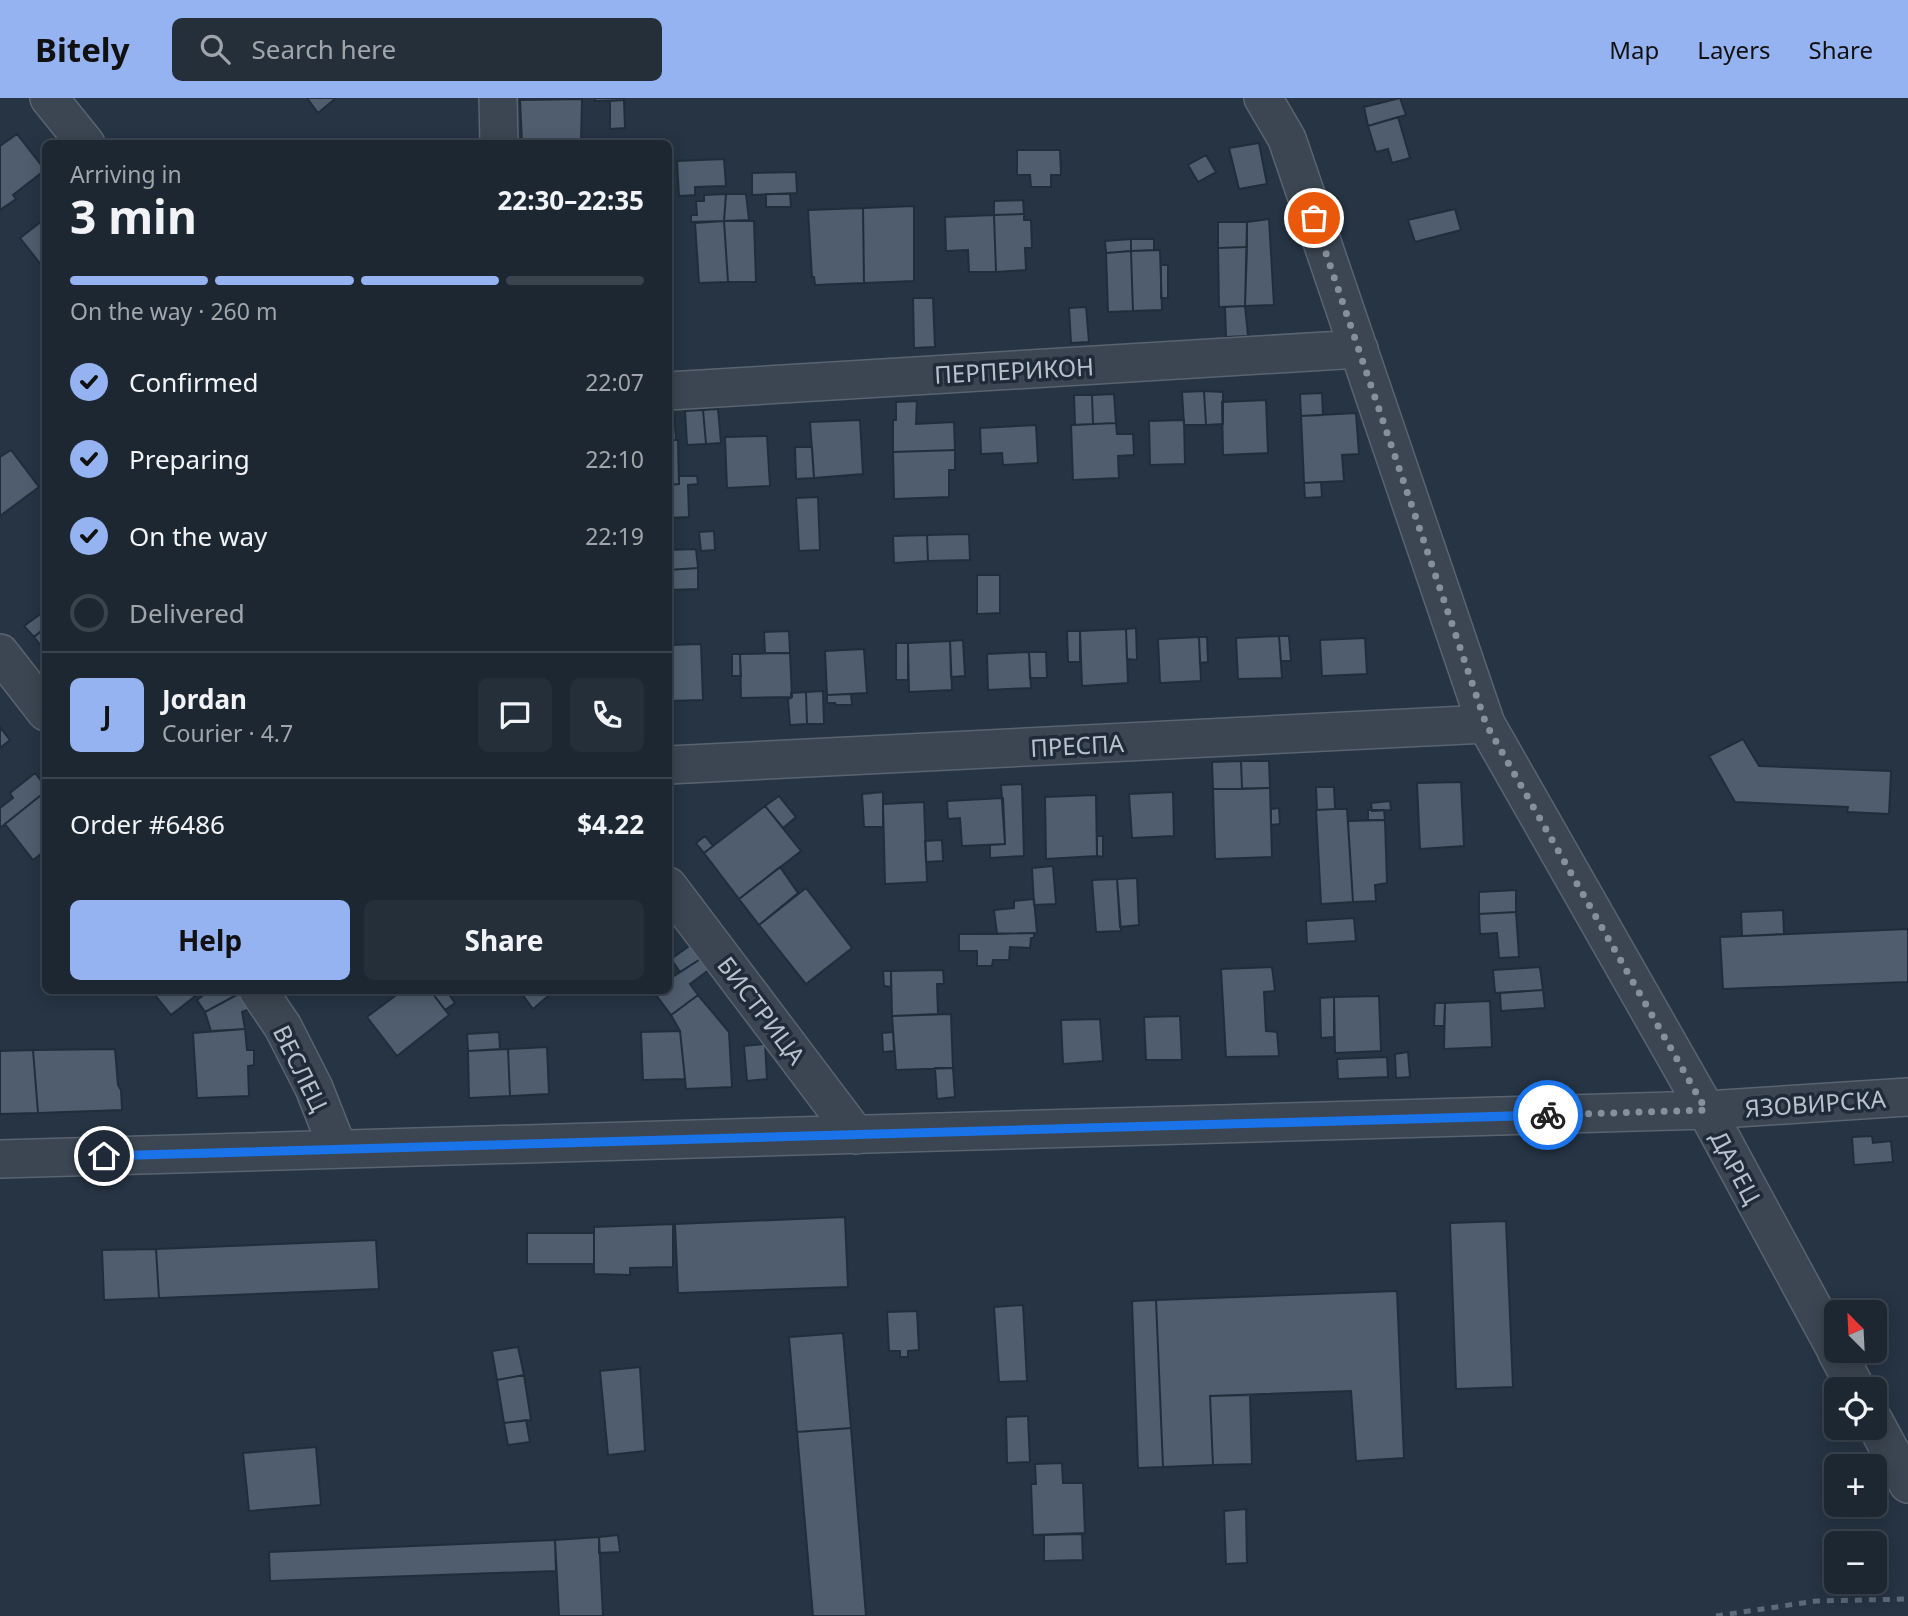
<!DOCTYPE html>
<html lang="en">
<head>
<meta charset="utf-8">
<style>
  :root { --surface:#1c2732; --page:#252f3a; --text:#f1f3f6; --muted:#a0a5ac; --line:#3a444d; --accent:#95b2f1 }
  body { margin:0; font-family:"Noto Sans",sans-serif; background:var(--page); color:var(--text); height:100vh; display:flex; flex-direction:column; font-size:26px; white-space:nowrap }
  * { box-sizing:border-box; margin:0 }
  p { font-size:23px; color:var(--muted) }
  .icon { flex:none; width:38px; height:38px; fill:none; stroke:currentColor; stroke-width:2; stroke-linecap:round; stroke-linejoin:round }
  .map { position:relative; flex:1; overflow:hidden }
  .drawer { position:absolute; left:42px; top:42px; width:630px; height:854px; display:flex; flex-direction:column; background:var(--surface); border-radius:10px; box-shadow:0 4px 18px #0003,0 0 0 2px var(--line) }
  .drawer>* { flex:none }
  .needle { width:46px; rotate:336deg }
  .tools { position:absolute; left:1824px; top:1202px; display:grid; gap:14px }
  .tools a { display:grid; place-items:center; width:63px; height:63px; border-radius:10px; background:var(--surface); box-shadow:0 4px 18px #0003,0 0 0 2px var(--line); font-size:35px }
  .pin { position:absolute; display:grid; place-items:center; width:60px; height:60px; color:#fff; margin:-30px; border:4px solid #fff; border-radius:50%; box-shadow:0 2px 7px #0007 }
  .courier { position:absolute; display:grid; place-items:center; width:70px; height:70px; margin:-35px; border:5px solid #1a73e8; border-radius:50%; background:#fff; color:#222; box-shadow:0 2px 9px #0007 }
  .head em { font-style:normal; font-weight:700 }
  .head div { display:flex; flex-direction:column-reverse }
  .head { display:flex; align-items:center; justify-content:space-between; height:119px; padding:0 28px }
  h1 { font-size:46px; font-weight:700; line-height:52px }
  .bar { display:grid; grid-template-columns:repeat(4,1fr); gap:10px 7px; align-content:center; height:84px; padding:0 28px }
  .bar i { height:9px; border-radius:5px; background:var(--line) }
  .bar .selected { background:var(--accent) }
  .bar p { grid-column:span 4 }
  .line { display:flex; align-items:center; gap:18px; padding:0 28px; border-top:2px solid var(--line) }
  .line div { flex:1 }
  .round { display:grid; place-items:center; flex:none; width:74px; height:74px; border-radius:10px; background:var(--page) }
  ol { padding:0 28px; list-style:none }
  li { display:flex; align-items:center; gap:21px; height:77px }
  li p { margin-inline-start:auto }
  li .icon { padding:7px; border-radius:50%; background:var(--accent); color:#111; stroke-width:4 }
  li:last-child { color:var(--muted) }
  li i { width:38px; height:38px; border:4px solid var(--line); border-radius:50% }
  .button { display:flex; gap:14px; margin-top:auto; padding:14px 28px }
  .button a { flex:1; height:80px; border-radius:10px; background:var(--accent); color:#111; font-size:28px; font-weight:700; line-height:80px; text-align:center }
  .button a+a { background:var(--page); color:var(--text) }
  header { display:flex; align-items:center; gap:42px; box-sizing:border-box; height:98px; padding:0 35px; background:var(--accent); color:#111 }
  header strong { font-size:33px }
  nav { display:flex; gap:38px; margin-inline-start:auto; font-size:24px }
  .search { width:490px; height:63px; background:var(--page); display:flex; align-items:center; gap:18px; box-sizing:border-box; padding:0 24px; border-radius:10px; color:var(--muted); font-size:26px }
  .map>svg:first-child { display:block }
  .building { fill:#4f5d6e; stroke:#212d3a; stroke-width:2 }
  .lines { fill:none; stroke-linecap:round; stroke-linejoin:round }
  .street-casing { stroke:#596470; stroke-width:40 }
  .street { stroke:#3b4652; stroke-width:37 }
  .rail { stroke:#5d6a79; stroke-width:5; stroke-dasharray:7 7; stroke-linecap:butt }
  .done { stroke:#85909c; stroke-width:7; stroke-dasharray:0 12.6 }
  .route { stroke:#1a73e8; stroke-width:9 }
  .labels { text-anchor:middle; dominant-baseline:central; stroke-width:7; stroke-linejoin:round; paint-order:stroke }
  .street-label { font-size:24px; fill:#b8c1cc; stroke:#1f2b38 }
</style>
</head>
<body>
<header>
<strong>Bitely</strong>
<div class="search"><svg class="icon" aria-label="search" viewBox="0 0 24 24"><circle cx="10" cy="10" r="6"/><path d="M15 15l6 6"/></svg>Search here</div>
<nav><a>Map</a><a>Layers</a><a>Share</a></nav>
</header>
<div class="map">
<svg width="1908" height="1518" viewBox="0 0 1908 1518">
  <rect width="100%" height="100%" fill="#263443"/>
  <path class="building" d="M307 0H336L318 15Z
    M595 0H624V2L595 3Z
    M1400 0 1406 17 1368 28 1364 9Z
    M582 1 581 46 522 45 520 2Z
    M624 2 625 30 610 31V3Z
    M1398 19 1410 60 1392 65 1388 51 1376 54 1368 28Z
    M17 36 45 72 13 97 16 101 0 112V48Z
    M1259 45 1267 86 1239 91 1229 50Z
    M1017 52H1060L1061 77H1051V89H1031L1030 77H1017Z
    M1206 57 1216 74 1198 84 1188 67Z
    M724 61 726 88 695 89V97L679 98 677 63Z
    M796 74 797 95 752 97V75Z
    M726 96 724 123 691 124V117H697L696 103H704V97Z
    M726 96H746L749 122 724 123Z
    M766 96H790L791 109H766Z
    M1023 102 1024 116 994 117V103Z
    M914 108V183L864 185 863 110Z
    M863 110 864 185 815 187 814 179H812L808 112Z
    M1455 111 1461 132 1415 144 1408 122Z
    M1024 116V122H1031L1032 150H1025L1026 172 996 174 994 117Z
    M994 117 996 174H969L968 152 946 153 945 119Z
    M46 120V173L20 140Z
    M1269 121 1274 207 1245 208 1247 124Z
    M724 123 728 184 699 185 695 125Z
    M724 123H754L756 184H728Z
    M1218 124H1247V149L1218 150Z
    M1131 141H1154V152L1131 153Z
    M1131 141V153L1106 155 1105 143Z
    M1247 149 1245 208 1219 209 1218 150Z
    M1160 152 1162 212 1133 213 1131 153Z
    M1131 153 1133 213 1108 214 1106 155Z
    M1161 167H1168V200H1161Z
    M913 200H933L935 249 914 250Z
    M1245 208 1248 238 1226 239 1225 209Z
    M1086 209 1089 244 1071 245 1069 210Z
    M1204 293 1223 294V326L1206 327Z
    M1204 293 1206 327H1184L1182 294Z
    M1322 295 1323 317 1301 318 1300 296Z
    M1114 296 1116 325 1093 326 1092 297Z
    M1074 297H1092L1093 326 1075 327Z
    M1266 302 1268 355 1223 357 1222 304Z
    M917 303 916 326 954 324 955 352 893 354V322H896V304Z
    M718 311 721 345 706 346 703 312Z
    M668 312H674L676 342H668Z
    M703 312 706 346 687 347 685 313Z
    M1356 315 1359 356 1342 357 1344 383 1304 385 1301 318Z
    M860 322 863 376 814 380 810 324Z
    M1184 322 1185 366 1150 367 1149 323Z
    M1116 325 1117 336H1133L1134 357 1118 358 1119 380 1073 382 1071 327Z
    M1036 327 1038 365 1003 367 1002 355 981 356 980 330Z
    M767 338 770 388 727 390 725 339Z
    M668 342H678L679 386 668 387Z
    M795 349H812L814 380 796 381Z
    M11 352 39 389 0 418V359Z
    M955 352V372H949V399L894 401 893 354Z
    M679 378H697L698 386 688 387 689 419 668 420V387L679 386Z
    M1321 384 1322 399 1305 400 1304 385Z
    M818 399 820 452 799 453 796 400Z
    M714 433 715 452 701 453 699 434Z
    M969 436 970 462 928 463 927 437Z
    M927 437 928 463 894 465 893 438Z
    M696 451 698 470 668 472V452Z
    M698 470V491L668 492V472Z
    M977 477H1000V515L977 516Z
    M46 512V529L34 539 24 528Z
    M46 529V554L34 539Z
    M1136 530 1137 562 1127 561 1126 531Z
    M1126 531 1128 585 1082 588 1080 533Z
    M789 533 790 555H765L764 534Z
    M1067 533H1080V564H1068Z
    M1279 538H1289L1291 563H1281Z
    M1279 538 1282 580 1238 581 1236 540Z
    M1199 539H1207L1208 564 1200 565Z
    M1199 539 1201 583 1160 585 1158 541Z
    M1365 540 1367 576 1322 578 1320 542Z
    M963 542 965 578 951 579 950 543Z
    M950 543 952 592 909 594 908 545Z
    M896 545H908V582H896Z
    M701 546 703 602 668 603V547Z
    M864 551 867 595 827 597 825 553Z
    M1029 554 1031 590 988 592 987 556Z
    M1029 554H1046L1047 580H1030Z
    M790 555 792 599 741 600 740 556Z
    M732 556H740L741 578H732Z
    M823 593 824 626H807L806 594Z
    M806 594 807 626 790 627 788 601 791 600V595Z
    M851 596 852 607H836L835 605H827V597Z
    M0 629 10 642 0 650Z
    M1743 641 1759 668 1891 673 1889 716 1847 714 1848 709 1735 704 1709 658Z
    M1241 663H1269L1270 690 1242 691Z
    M1241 663 1242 691H1213L1212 664Z
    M35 675 46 689V693L0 730V710L13 700 10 695Z
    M1461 684 1464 748 1420 751 1417 685Z
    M1022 686 1024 758 990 760V747L1005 746 1001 687Z
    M1316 689H1334L1335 711 1317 712Z
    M1270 690 1272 759 1215 761 1213 691Z
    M46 693V752L33 762 5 726Z
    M883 694V729H864L862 696Z
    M1173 694 1174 738 1132 740 1129 696Z
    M1096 697 1097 758 1046 761 1045 699Z
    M779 698 796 719 783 730 765 708Z
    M1003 700 1005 746 962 748 960 720 948 721 947 703Z
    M1390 703 1391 712 1372 713 1371 705Z
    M924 704 927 784 885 786 883 706Z
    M765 708 801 753 739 801 704 755Z
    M1279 710 1280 726 1271 727V711Z
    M1335 711H1347L1353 804 1321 806 1316 712Z
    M1368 712H1384L1385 722H1368Z
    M1385 722 1387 785 1375 787 1376 803 1353 804 1348 723Z
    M705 738 713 748 704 755 696 745Z
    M1097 738H1103V759L1097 758Z
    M942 742 943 763 926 764 925 743Z
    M1053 768 1056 806 1034 807 1032 770Z
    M780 769 798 795 759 827 739 801Z
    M1137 780 1139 827 1120 829 1117 781Z
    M1117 781 1121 833 1096 834 1092 782Z
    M806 790 852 850 806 886 759 827Z
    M1516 792V814L1479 816V794Z
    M1034 801 1037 835 997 836 994 812 1014 810V803Z
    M1783 812 1784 836 1742 838 1741 814Z
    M1516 814 1519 859 1499 860 1497 835 1480 836 1479 816Z
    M1354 820 1356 843 1307 846 1306 823Z
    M1908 831V884L1723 891 1720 839Z
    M1034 835V840H1031L1030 850 1010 849 1009 862H993L992 868H977V853H959V836Z
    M692 846 702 860 680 874 671 861Z
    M702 860 710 871 690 886 698 897 671 917 653 893 668 892V882Z
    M1272 869 1275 893 1264 894 1266 933 1277 934 1279 958 1226 959 1221 871Z
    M1540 869 1543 892 1495 895 1493 872Z
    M943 872 944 886H937L938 916 892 918 891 873Z
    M883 873H891V889L884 888Z
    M151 892H203L171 917Z
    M210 892H244V893L205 914 197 902Z
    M403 892H430L449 917 397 958 367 919Z
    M430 892H446L455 905 445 912Z
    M519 892H555L533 911Z
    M1543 892 1545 910 1501 913 1500 895Z
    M244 893 255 909 242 914 245 931 211 933 205 914Z
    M698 897 729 934 732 989 686 991 680 933 671 917Z
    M1379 898 1381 953 1335 955 1334 899Z
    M1334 899V939L1321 940 1320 900Z
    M1490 903 1492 949 1444 951 1445 905Z
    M1435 905H1445L1444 928H1434Z
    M951 916 953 970 896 972 892 918Z
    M1180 918 1182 962H1146L1144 919Z
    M1100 921 1103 963 1063 966 1061 922Z
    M245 931 247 952H254V967L248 968 249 998 197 1000 193 935Z
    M680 933 685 981 643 982 641 934Z
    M499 934 500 951 468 953 467 936Z
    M893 934 894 953 883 954 882 935Z
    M765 946 767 981 747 983 744 948Z
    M547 949 549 996 510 998 508 951Z
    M115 951 118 987 121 992 122 1012 38 1015 33 952Z
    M508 951 510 998 469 1000 468 953Z
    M33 952 38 1015 0 1016V953Z
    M1408 954 1410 979 1396 980 1395 956Z
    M1387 959 1388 979 1338 981 1337 961Z
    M935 970H953L955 999 937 1001Z
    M1872 1038 1873 1045 1891 1043 1893 1064 1854 1067 1852 1039Z
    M845 1119 848 1189 678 1195 675 1126Z
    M1506 1123 1513 1289 1456 1291 1450 1125Z
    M673 1126V1169L630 1170V1177L594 1176V1129Z
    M527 1135H594V1166H527Z
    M376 1142 379 1191 159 1200 156 1151Z
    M156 1151 159 1200 104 1202 102 1152Z
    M1397 1193 1404 1360 1356 1363 1351 1293 1210 1298 1213 1367 1163 1369 1156 1202Z
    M1156 1202 1163 1369 1138 1370 1132 1203Z
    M1023 1207 1027 1283 999 1284 994 1209Z
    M917 1213 919 1252 908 1253V1259H900V1253H889L887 1214Z
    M843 1235 851 1330 797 1334 789 1239Z
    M518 1249 524 1277 497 1282 492 1253Z
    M640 1269 645 1353 608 1357 600 1273Z
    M524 1277 531 1322 504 1325 497 1282Z
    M1250 1297 1252 1366 1213 1367 1210 1298Z
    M1028 1318 1030 1364 1007 1365 1006 1319Z
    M526 1322 530 1344 508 1347 504 1325Z
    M851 1330 866 1518H813L797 1334Z
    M316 1349 321 1407 249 1413 243 1355Z
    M1062 1365 1063 1385H1083L1085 1435 1033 1437 1031 1386H1036L1035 1366Z
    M1246 1411 1247 1465 1226 1466 1224 1413Z
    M1082 1436 1083 1462 1044 1463V1437Z
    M618 1437 620 1454 599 1455V1439Z
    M599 1439 603 1518H559L555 1442Z
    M555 1442 556 1473 270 1483 269 1454Z"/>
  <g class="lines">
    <g class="street-casing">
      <path id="street" d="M49 0 86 46
        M498 0 499 46
        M1263 0 1287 41 1486 626 1706 1012 1836 1252
        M668 293 1359 251
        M0 555 46 614
        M668 667 1486 626
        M668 788 856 1037
        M258 892 283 929 314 990 338 1051
        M0 1061 1706 1012 1908 999
        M1836 1253 1857 1292
        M1874 1323 1908 1386"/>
    </g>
    <use href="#street" class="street"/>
    <path class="rail" d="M1716 1518 1816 1503 1908 1501"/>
  </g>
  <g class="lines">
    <path class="done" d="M1314 120 1486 626 1706 1012 1548 1017"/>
    <path class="route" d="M104 1058 1548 1017"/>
  </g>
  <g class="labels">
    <g class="street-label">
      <text transform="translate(1014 272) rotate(-3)">ПЕРПЕРИКОН</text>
      <text transform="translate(1077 647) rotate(-3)">ПРЕСПА</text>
      <text transform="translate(762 912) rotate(53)">БИСТРИЦА</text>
      <text transform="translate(301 970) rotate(64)">ВЕСЛЕЦ</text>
      <text transform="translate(1815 1005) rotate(-4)">ЯЗОВИРСКА</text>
      <text transform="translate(1736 1069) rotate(62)">ДАРЕЦ</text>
    </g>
  </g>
</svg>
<div class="tools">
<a><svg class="needle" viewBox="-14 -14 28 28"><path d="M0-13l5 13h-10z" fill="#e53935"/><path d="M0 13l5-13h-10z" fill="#a0a5ac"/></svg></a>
<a><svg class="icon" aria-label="locate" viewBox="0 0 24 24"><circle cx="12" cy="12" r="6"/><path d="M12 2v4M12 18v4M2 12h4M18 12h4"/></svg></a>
<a>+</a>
<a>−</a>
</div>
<div class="pin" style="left:1314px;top:120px;background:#ea580c"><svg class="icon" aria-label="bag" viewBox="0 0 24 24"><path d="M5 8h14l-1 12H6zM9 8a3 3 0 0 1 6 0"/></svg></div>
<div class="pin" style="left:104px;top:1058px;background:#1f2937"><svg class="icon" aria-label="home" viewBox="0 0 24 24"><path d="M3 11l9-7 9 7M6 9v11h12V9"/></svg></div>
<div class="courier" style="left:1548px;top:1017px"><svg class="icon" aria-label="bike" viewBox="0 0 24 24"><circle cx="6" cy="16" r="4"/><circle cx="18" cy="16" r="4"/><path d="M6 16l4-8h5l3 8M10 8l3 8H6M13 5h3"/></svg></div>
<section class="drawer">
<div class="head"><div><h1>3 min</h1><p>Arriving in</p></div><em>22:30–22:35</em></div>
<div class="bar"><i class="selected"></i><i class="selected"></i><i class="selected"></i><i></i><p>On the way · 260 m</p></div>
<ol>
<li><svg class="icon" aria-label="check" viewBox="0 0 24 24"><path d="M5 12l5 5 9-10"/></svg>Confirmed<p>22:07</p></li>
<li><svg class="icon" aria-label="check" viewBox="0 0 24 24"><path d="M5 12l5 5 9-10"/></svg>Preparing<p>22:10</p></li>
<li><svg class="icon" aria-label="check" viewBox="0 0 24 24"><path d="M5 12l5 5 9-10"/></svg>On the way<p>22:19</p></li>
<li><i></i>Delivered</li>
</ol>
<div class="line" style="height:126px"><b class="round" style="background:var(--accent);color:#111">J</b><div><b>Jordan</b><p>Courier · 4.7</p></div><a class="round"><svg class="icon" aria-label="chat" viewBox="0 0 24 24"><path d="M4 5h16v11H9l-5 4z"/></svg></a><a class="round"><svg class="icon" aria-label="phone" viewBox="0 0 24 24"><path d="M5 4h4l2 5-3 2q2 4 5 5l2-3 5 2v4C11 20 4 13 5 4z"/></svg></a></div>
<div class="line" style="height:91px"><div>Order #6486</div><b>$4.22</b></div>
<div class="button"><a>Help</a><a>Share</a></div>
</section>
</div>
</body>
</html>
